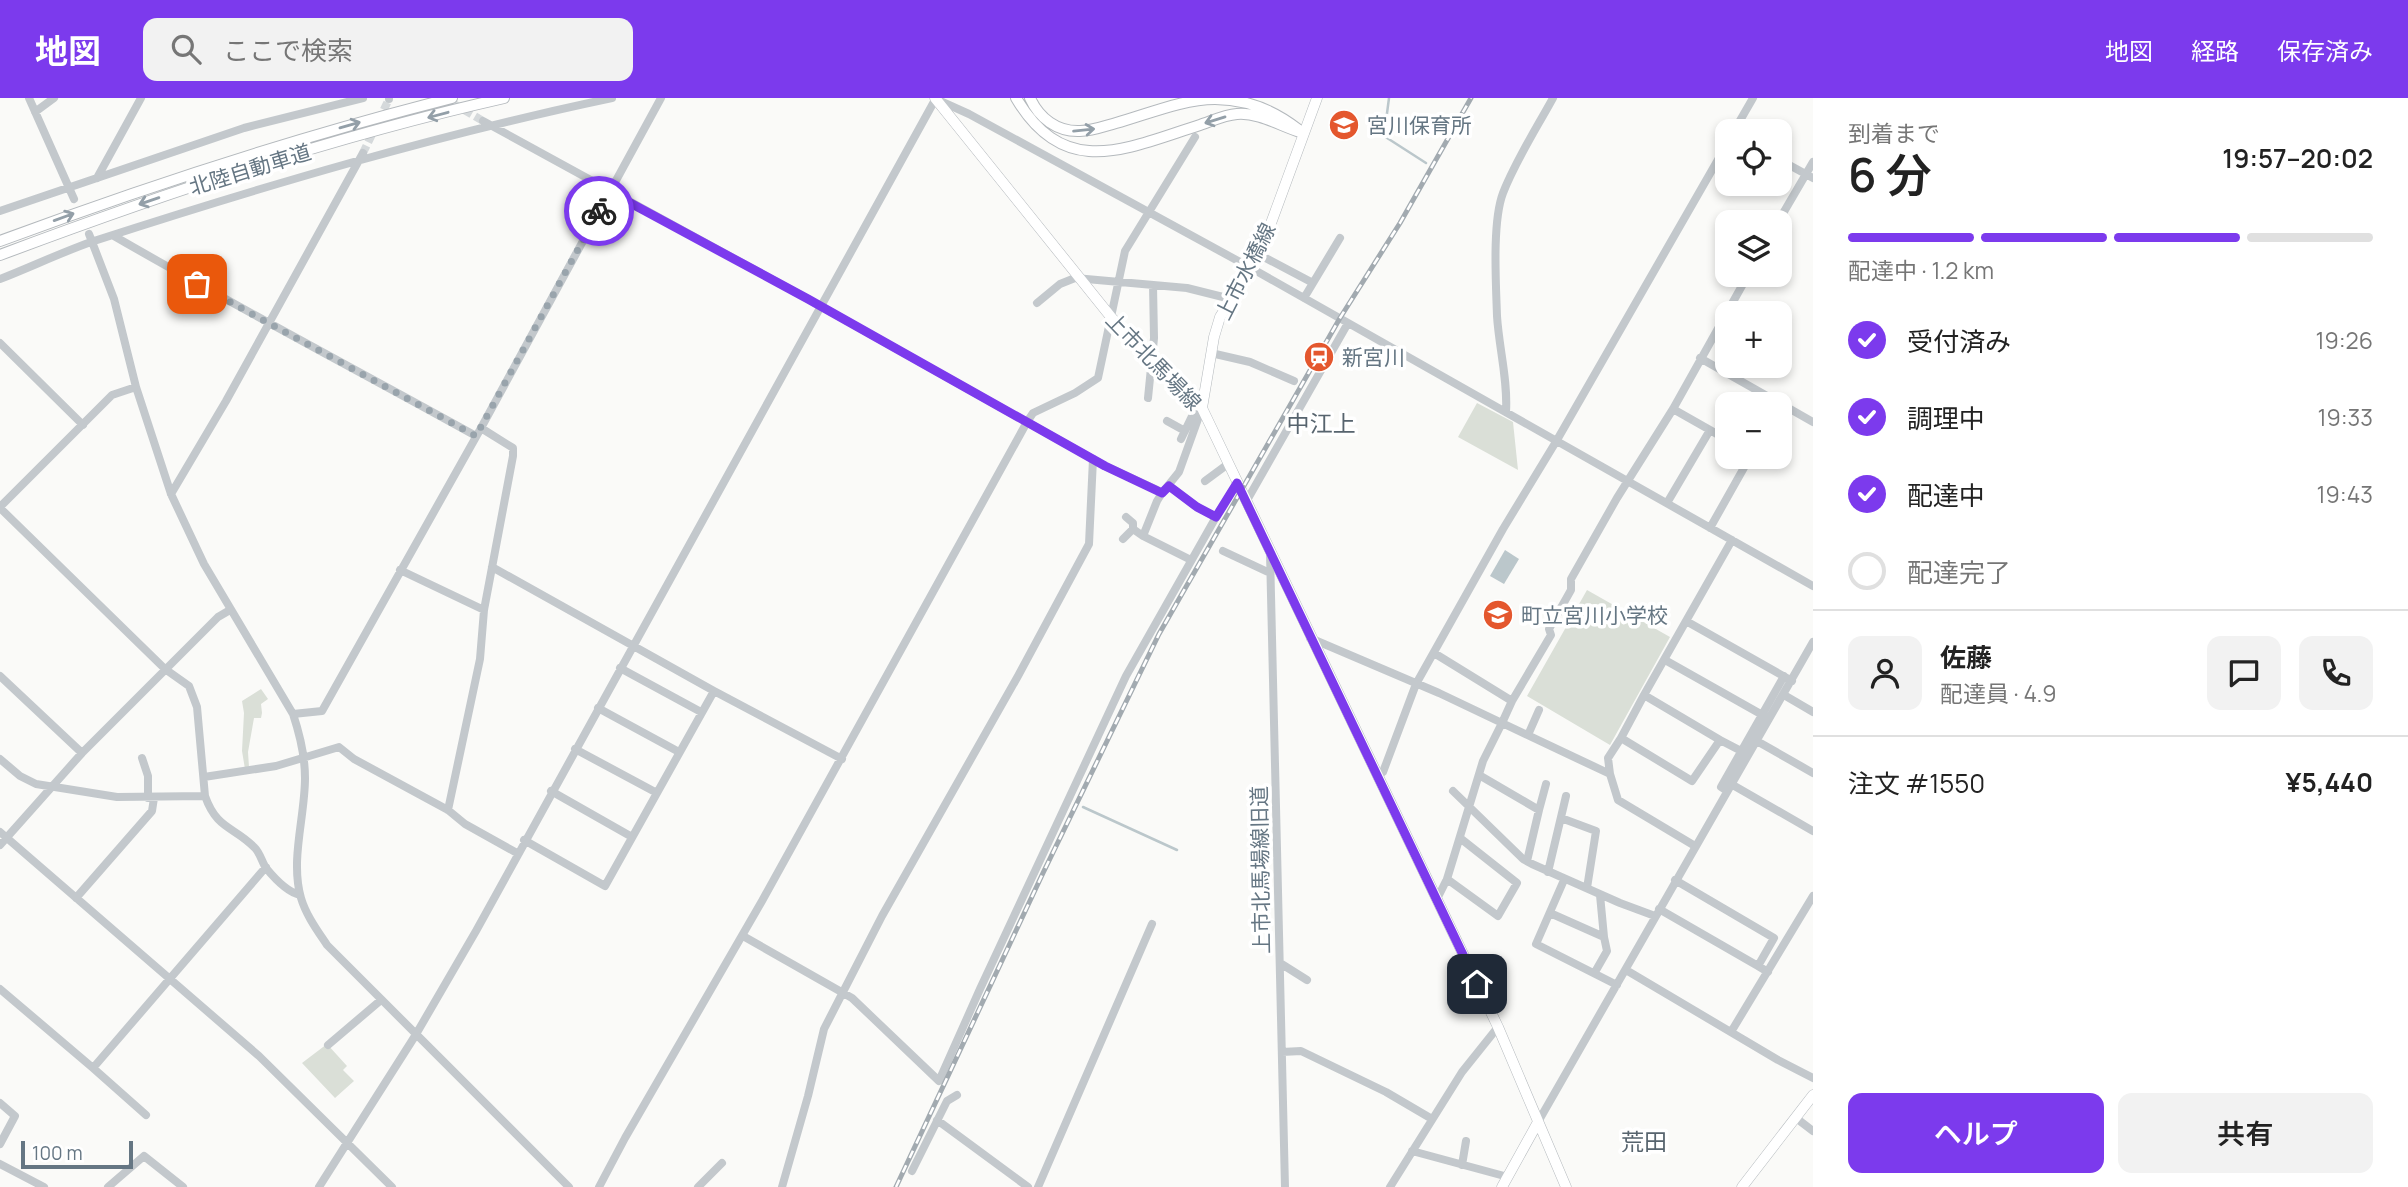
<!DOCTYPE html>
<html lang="ja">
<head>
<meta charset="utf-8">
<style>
  :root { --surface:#fff; --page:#f2f2f2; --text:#222; --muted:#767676; --line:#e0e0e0; --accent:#7c3aed }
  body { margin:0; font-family:Manrope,"Noto Sans JP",sans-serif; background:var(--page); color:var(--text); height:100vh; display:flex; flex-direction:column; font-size:26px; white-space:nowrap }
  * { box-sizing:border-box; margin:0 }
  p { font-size:23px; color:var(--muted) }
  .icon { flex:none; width:38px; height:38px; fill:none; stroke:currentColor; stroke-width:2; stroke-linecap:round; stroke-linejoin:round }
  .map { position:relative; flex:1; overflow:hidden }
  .side { display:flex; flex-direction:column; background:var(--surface); width:595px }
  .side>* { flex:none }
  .buttons { position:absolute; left:1715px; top:21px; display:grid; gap:14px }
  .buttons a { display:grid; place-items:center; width:77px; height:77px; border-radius:14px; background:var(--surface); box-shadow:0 4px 10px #0003; font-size:35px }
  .scale { position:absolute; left:21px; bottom:18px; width:112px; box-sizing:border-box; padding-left:7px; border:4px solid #657683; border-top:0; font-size:19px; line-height:24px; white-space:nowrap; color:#657683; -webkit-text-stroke:5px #fff; paint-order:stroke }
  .pin { position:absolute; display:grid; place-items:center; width:60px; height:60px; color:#fff; margin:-30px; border-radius:14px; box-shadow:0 4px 10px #0006 }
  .courier { position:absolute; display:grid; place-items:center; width:70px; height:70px; margin:-35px; border:5px solid #7c3aed; border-radius:50%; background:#fff; color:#222; box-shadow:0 2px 9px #0007 }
  .summary em { font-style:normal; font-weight:600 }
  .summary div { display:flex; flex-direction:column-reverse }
  .summary { display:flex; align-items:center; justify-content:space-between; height:119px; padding:0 35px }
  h1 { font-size:46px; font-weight:600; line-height:52px }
  .bar { display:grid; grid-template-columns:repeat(4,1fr); gap:10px 7px; align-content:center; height:84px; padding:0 35px }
  .bar i { height:9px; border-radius:5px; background:var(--line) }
  .bar .selected { background:var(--accent) }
  .bar p { grid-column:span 4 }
  .line { display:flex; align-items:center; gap:18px; padding:0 35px; border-top:2px solid var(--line) }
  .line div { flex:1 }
  .round { display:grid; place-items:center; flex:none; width:74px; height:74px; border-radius:14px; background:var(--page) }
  ol { padding:0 35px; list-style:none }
  li { display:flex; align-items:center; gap:21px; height:77px }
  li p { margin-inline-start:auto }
  li .icon { padding:7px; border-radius:50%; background:var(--accent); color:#fff; stroke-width:4 }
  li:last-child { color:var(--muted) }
  li i { width:38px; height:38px; border:4px solid var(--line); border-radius:50% }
  .primary-button { display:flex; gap:14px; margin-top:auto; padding:14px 35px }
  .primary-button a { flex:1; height:80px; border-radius:14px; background:var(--accent); color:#fff; font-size:28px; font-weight:600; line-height:80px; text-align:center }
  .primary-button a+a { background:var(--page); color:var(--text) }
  header { display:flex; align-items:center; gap:42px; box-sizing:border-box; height:98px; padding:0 35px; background:var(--accent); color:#fff }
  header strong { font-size:33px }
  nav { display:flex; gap:38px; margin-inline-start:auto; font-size:24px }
  .search { width:490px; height:63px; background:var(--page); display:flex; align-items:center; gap:18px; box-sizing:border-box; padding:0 24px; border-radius:14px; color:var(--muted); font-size:26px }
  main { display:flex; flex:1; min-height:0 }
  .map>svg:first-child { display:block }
  .green { fill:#dadfd7 }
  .water { fill:#bbc7cb }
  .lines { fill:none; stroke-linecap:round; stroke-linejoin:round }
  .stream { stroke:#bbc7cb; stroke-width:2.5 }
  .minor-tunnel { stroke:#d5d9db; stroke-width:8; stroke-dasharray:8 4; stroke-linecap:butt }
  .major-casing { stroke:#b5babe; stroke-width:11 }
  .highway-casing { stroke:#b4b9bd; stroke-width:12 }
  .minor { stroke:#c3c8cc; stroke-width:8 }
  .major { stroke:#fff; stroke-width:10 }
  .highway { stroke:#fff; stroke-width:10 }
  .rail-casing { stroke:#a2aab0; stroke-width:5 }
  .rail { stroke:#fff; stroke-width:2.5; stroke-dasharray:8; stroke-linecap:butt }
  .oneway { stroke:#939fa8 }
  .done { stroke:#99a4ac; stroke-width:7; stroke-dasharray:0 12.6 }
  .route { stroke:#7c3aed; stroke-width:9 }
  .labels { text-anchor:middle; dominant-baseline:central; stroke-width:7; stroke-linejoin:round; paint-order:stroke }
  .poi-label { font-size:21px; fill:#657683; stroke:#fff; text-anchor:start }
  .street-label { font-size:21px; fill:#657683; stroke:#fff }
  .neighbourhood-label { font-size:23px; fill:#57646e; stroke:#fff }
</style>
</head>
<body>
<header>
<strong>地図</strong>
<div class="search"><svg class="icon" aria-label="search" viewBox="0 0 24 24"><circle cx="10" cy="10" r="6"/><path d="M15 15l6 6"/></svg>ここで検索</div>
<nav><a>地図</a><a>経路</a><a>保存済み</a></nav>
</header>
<main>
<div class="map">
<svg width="1813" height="1089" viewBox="0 0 1813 1089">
  <rect width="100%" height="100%" fill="#fafaf8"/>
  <path class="green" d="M1477 305 1513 324 1518 372 1458 339Z
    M1587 492 1670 539 1610 647 1527 598Z
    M261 591 268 601 261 606 262 615 261 620H254L248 654 249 669 245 671 242 653 244 615 242 603Z
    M327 946 347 968 343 972 354 983 335 1000 302 965Z"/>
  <path class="water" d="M1505 452 1519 461 1504 486 1490 478Z"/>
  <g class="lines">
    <path class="stream" d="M1389 0 1384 38 1426 65
      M1083 709 1177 752"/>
    <path class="minor-tunnel" d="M444 0 483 23
      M363 55 389 1"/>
    <g class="major-casing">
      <path id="major" d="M935 0 1111 219 1160 272 1202 310 1498 929 1566 1089
        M1202 310 1214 239 1220 219 1251 170 1267 136 1317 0
        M1502 1089 1538 1024
        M1742 1089 1813 997"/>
    </g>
    <g class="highway-casing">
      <path id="highway" d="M1016 0C1065 83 1127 50 1200 27 1212 23 1224 17 1237 16 1259 14 1282 29 1303 35
        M1030 0C1039 20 1057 34 1080 33 1092 33 1105 28 1116 25 1148 16 1183 1 1215 1 1246 1 1275 13 1299 32
        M0 143C148 88 298 39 452 0
        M0 157C165 95 332 39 504 0"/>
    </g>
    <path class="minor" d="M29 0 74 101
      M389 0V1
      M936 1 969 16 1251 170 1813 488
      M35 14 54 0
      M483 23 808 201 1105 368 1157 392 1162 395 1179 374 1202 310
      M1734 33 1753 0
      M1780 62 1813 80
      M97 80 141 0
      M0 113 244 30 363 0
      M1778 124 1813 64
      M89 136 114 201 136 289 171 396 204 466 293 616C300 637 305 658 305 680 305 719 290 762 301 800 306 817 317 832 327 847L569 1089
      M114 138C233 207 355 271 476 338
      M1258 156 1313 185 1304 200
      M0 181C31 169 62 154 94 143 264 88 436 37 612 0
      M1313 185 1340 140
      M1037 205 1060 186 1075 180 1187 190 1231 201
      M0 245 83 327
      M1211 255 1250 264 1294 283
      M1700 260 1813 324
      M1148 300 1154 240 1153 187
      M1506 314C1508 282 1499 250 1497 218 1496 186 1492 124 1503 95 1516 62 1536 31 1553 0
      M1167 323 1185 333
      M1710 332 1727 342
      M1181 341 1195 312 1202 310
      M1756 359 1769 366
      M1205 383 1228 366
      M1169 388 1197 409 1216 419 1237 385
      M171 396 226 303 363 55
      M1246 404 1348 225
      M1667 405 1710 332 1673 311
      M0 409 112 297 136 289
      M0 410 165 571 189 588 197 609 205 698C217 732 234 728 255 750 260 755 262 764 266 770 275 781 287 794 300 797
      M1126 419 1133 425V431
      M1710 430 1750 359
      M1143 438 1191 462
      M1123 441 1133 431 1143 438 1157 403 1162 395
      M1732 442 1686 523 1792 583
      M1223 453 1270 475
      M1270 455 1285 1089
      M492 469 714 593 842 661
      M400 472 484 512
      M1310 540 1439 595 1502 625 1483 663 1447 781 1437 801
      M1434 555 1512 603 1502 625 1610 676 1618 702 1695 748
      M1665 562 1766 619
      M620 570 701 614
      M0 578 82 655
      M1644 597 1686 523
      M1784 597 1813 614
      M1512 603 1551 537 1549 531 1571 492V481L1617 400 1673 311 1748 177
      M598 610 679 654
      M293 616 322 613 481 330 661 0
      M1528 637 1539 612
      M1621 640 1644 597 1720 642
      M1755 642 1813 675
      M575 651 657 695
      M142 660 148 678V700
      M0 661 20 678 36 686 117 699 205 698
      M1610 676 1608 660 1621 640 1692 683 1720 642 1747 656
      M1479 677 1539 712 1546 686
      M204 679 276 668 339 649 354 661 448 712 465 726 517 755
      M1377 679 1383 674 1416 586 1503 431 1557 342 1727 46
      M1731 686 1813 733
      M551 693 632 739
      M1453 693 1523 761 1532 766 1620 805 1655 818
      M1727 693 1721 689 1784 578
      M448 712 480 561 484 512 513 358V350L481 330
      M1561 720 1596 733 1587 790
      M0 734 259 958 392 1089
      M524 742 605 788 714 593
      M0 747 82 655 218 519 230 512
      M1527 763 1539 712
      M1548 774 1566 698
      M1447 781 1498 818 1517 785 1460 740
      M1564 782 1536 846 1617 887
      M1675 782 1774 840 1758 868 1768 874
      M76 800 152 713 154 700
      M1659 811 1758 868
      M1550 815 1604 839 1600 797
      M743 838 852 900 939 983 980 891 1126 578 1216 419
      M1280 865 1307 882
      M1626 872 1778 962 1813 980
      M1595 874 1607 853 1604 839
      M0 891 93 970 266 769
      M1731 934 1813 798
      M328 947 381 902
      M1282 954 1301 953 1386 994 1432 1021
      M93 970 146 1017
      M0 1005 15 1018 0 1046
      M1796 1020 1813 1033
      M937 1022 1028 1089
      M1538 1024 1813 544
      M1412 1053 1508 1079
      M0 1066 44 1089
      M1462 1067 1466 1043
      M912 1073 947 1003 957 997
      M108 1089 144 1058 183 1089
      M319 1089 415 938 476 833 936 0
      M599 1089 625 1040 762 803 1027 324 1033 315 1075 295 1098 280 1125 153 1195 39
      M698 1089 722 1065
      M782 1089 808 998 824 931 882 818 1018 578 1089 446 1093 361
      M1038 1089 1152 826
      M1390 1089 1462 974 1498 929"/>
    <use href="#major" class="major"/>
    <use href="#highway" class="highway"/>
    <g class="rail-casing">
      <path id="rail" d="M896 1089 1043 775 1159 536 1340 220 1400 125 1471 0"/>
    </g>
    <use href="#rail" class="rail"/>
  </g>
  <defs><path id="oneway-shaft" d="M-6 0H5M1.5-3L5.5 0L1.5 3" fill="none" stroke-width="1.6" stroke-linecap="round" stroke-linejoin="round" transform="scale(1.75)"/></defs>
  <g class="oneway">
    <use href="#oneway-shaft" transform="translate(438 17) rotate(165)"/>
    <use href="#oneway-shaft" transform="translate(1215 22) rotate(163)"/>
    <use href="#oneway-shaft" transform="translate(350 27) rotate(-16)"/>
    <use href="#oneway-shaft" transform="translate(1084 32) rotate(-6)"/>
    <use href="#oneway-shaft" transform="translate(149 103) rotate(161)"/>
    <use href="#oneway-shaft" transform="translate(64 119) rotate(-20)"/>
  </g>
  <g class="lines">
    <path class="done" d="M197 186 476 338 599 113"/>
    <path class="route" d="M599 113 610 94 808 201 1105 368 1162 395 1169 388 1197 409 1216 419 1237 385 1477 886"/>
  </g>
  <defs>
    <g id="school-disc" transform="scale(1.575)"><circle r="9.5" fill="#e4572e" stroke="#fff"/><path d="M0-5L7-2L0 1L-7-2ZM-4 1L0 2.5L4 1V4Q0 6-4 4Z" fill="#fff"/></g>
    <g id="station-disc" transform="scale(1.575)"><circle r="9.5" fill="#e4572e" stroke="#fff"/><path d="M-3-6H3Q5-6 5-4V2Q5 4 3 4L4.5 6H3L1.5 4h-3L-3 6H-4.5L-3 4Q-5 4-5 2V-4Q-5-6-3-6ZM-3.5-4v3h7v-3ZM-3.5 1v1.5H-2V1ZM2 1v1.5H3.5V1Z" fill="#fff"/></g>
  </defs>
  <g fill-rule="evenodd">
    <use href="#school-disc" x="1344" y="27"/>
    <use href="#station-disc" x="1319" y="259"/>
    <use href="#school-disc" x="1498" y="517"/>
  </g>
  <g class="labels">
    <g class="poi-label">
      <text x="1367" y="27">宮川保育所</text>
      <text x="1342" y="259">新宮川</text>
      <text x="1521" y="517">町立宮川小学校</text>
    </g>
    <g class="street-label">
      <text transform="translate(250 71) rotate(-17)">北陸自動車道</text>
      <text transform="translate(1245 173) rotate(-63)">上市水橋線</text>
      <text transform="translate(1154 263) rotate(46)">上市北馬場線</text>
      <text transform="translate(1260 772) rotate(-91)">上市北馬場線旧道</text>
    </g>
    <g class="neighbourhood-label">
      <text x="1321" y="325">中江上</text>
      <text x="1644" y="1043">荒田</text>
    </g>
  </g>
</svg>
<div class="buttons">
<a><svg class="icon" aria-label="locate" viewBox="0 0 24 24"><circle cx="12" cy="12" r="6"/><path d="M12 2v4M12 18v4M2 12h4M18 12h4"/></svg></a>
<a><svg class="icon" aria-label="layers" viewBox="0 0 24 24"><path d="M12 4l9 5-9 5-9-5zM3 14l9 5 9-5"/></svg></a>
<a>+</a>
<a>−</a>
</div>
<div class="scale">100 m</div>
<div class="pin" style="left:197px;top:186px;background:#ea580c"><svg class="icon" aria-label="bag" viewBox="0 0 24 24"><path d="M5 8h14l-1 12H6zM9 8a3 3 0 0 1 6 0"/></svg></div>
<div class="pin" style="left:1477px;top:886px;background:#1f2937"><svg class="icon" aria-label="home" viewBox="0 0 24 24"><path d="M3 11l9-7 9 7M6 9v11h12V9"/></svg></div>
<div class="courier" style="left:599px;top:113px"><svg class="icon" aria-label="bike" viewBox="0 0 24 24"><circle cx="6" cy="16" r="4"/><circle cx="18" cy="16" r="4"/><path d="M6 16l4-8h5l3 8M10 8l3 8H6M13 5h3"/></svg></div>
</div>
<section class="side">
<div class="summary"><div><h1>6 分</h1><p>到着まで</p></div><em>19:57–20:02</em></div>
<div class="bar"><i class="selected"></i><i class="selected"></i><i class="selected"></i><i></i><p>配達中 · 1.2 km</p></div>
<ol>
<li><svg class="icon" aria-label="check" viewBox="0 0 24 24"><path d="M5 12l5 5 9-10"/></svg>受付済み<p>19:26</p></li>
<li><svg class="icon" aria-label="check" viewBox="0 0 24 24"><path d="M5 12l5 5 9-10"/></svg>調理中<p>19:33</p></li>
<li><svg class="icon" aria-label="check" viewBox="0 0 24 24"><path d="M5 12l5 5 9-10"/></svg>配達中<p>19:43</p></li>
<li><i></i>配達完了</li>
</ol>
<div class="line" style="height:126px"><a class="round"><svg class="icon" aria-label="person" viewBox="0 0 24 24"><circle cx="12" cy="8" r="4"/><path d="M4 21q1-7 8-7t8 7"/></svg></a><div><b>佐藤</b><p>配達員 · 4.9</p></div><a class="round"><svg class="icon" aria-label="chat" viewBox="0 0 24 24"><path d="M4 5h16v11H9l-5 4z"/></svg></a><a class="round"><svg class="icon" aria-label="phone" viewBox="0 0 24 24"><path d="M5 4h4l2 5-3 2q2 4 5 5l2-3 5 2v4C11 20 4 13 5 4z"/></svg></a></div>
<div class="line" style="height:91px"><div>注文 #1550</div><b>¥5,440</b></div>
<div class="primary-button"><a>ヘルプ</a><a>共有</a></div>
</section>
</main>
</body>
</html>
